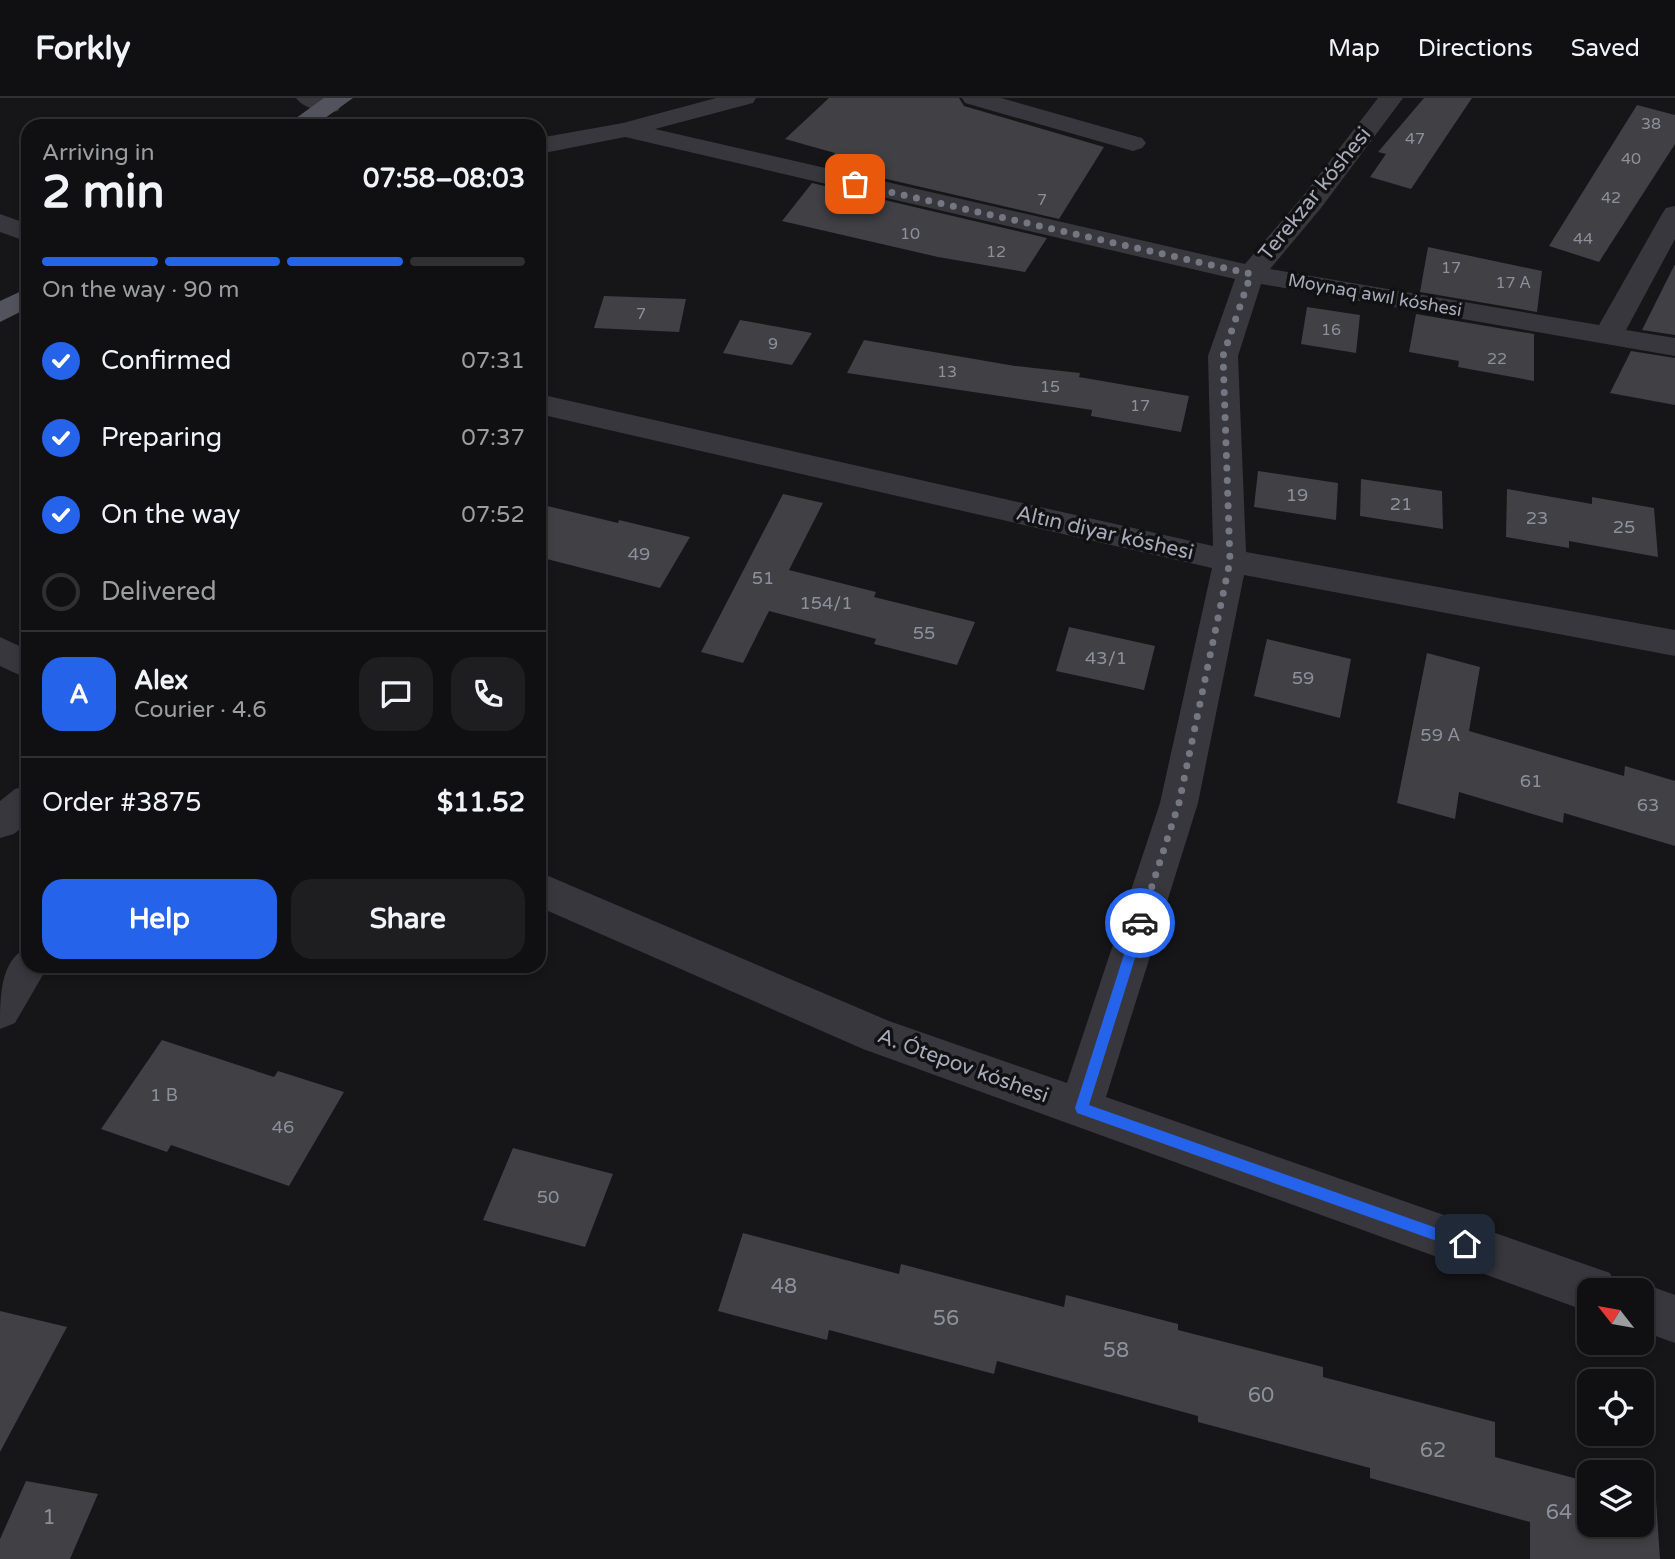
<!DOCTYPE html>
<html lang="en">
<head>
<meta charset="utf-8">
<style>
  :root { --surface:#101012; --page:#1e1e20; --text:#f1f3f6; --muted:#9c9d9f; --line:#303032; --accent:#2563eb }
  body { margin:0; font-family:"Varela Round",sans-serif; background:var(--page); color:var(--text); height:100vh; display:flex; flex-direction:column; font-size:26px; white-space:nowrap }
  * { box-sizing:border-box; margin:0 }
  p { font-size:23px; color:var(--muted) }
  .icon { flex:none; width:38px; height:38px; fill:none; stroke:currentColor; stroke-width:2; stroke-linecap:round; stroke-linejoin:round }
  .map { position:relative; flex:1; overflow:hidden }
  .drawer { position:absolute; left:21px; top:21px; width:525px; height:854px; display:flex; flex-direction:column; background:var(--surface); border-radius:21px; box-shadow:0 4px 10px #0003,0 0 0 2px var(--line) }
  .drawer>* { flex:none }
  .needle { width:46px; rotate:301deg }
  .tools { position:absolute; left:1577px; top:1180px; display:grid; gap:14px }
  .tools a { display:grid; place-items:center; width:77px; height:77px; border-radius:14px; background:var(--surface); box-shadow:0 4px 10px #0003,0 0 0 2px var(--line); font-size:35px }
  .pin { position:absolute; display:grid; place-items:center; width:60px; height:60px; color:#fff; margin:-30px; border-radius:14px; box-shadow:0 4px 10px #0006 }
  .courier { position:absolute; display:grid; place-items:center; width:70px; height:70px; margin:-35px; border:5px solid #2563eb; border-radius:50%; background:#fff; color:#222; box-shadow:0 2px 9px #0007 }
  .headline em { font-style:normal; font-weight:700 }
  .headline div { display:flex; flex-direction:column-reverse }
  .headline { display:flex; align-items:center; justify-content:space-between; height:119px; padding:0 21px }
  h1 { font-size:46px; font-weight:700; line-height:52px }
  .bar { display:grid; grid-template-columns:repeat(4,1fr); gap:10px 7px; align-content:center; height:84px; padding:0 21px }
  .bar i { height:9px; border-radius:5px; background:var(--line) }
  .bar .on { background:var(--accent) }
  .bar p { grid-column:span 4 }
  .line { display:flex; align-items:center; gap:18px; padding:0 21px; border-top:2px solid var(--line) }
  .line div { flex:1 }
  .round { display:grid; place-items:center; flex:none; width:74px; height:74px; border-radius:21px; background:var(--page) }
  ol { padding:0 21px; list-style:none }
  li { display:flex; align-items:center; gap:21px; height:77px }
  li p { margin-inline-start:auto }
  li .icon { padding:7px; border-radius:50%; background:var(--accent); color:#fff; stroke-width:4 }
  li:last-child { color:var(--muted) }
  li i { width:38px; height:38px; border:4px solid var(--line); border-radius:50% }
  .button { display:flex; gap:14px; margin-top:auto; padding:14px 21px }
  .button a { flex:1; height:80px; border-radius:21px; background:var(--accent); color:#fff; font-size:28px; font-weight:700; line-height:80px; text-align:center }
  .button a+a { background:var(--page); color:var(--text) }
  header { display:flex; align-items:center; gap:42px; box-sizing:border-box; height:98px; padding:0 35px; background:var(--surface); border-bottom:2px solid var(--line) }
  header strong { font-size:33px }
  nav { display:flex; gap:38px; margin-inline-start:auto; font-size:24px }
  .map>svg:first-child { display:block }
  .building { fill:#404045 }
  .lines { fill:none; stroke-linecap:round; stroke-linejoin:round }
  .minor { fill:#37373d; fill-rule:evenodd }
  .major { fill:#52535c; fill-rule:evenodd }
  .route { fill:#2563eb }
  .done { stroke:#747681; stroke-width:7; stroke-dasharray:0 12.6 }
  .labels { text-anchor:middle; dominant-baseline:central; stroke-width:7; stroke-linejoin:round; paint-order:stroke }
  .far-number-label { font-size:16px; fill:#8d909c }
  .far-street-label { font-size:18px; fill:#a7aab9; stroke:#111113 }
  .number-label { font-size:18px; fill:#8d909c }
  .street-label { font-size:21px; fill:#a7aab9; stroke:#111113 }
  .near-number-label { font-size:21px; fill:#8d909c }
</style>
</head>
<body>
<header>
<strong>Forkly</strong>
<nav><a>Map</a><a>Directions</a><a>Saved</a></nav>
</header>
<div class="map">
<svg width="1675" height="1461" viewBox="0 0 1675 1461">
  <rect width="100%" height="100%" fill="#161618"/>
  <path class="building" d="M829 0H959L964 8 1104 49 1059 121 826 67 835 55 785 41Z
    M1424 0H1472L1411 91 1370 79 1386 56 1378 54Z
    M1637 7 1675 17V46L1599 164 1549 148Z
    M812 85 1047 140 1025 174 938 159 782 123Z
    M1428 149 1542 173 1537 214 1420 194Z
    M1675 166V237L1642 232Z
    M604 198 686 201 679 234 594 230Z
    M1307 209 1360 217 1356 255 1301 246Z
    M1416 216 1534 236V283L1458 269 1459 263 1409 254Z
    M740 222 812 235 792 267 723 255Z
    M864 242 1015 268 1080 275 1079 279 1189 298 1181 334 1091 318 1092 312 847 275Z
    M1631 253 1675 260V307L1610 295Z
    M1258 373 1338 385 1336 422 1254 409Z
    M1361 381 1442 393 1443 431 1360 418Z
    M1507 391 1592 406V399L1654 410 1658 459 1569 443V450L1506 439Z
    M783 396 823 405 789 472 876 494 874 499 975 524 957 567 874 546 876 541 769 513 743 565 701 554Z
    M539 406 618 425 619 422 690 439 660 490 539 459Z
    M1069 529 1155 548 1144 592 1056 573Z
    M1267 541 1351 561 1340 620 1254 598Z
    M1427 555 1480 569 1469 633 1624 678 1625 668 1675 683V748L1564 715 1563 725 1459 694 1455 721 1397 705Z
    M162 942 274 979 278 973 344 994 289 1088 171 1047 167 1054 101 1031Z
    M513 1050 613 1076 585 1149 483 1122Z
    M743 1135 899 1176 901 1166 1064 1209 1066 1197 1178 1226V1232L1323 1269V1279L1495 1324V1359L1589 1384V1426H1642V1398L1656 1402 1660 1461H1530V1424L1370 1380V1370L1198 1324V1318L997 1263 994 1276 829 1232 827 1242 718 1213Z
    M0 1213 67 1229 0 1354Z
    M26 1383 98 1396 70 1461H0V1441Z"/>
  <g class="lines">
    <path class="minor" d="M296 0H330L341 8 338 13C325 16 304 11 296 0Z
      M716 0H756L753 5 655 31 1245 166 1303 98 1378 0H1403L1321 110 1270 171 1599 227 1662 116 1666 110 1675 108V141L1626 232 1675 240V258L1261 186 1238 258 1246 454 1675 532V558L1244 477 1198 705 1106 999 1610 1175 1617 1192H1589V1214L863 951 539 809V774L889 923 1067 985 1160 705 1212 470 539 316V296L1213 448 1208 258 1235 181 625 39 539 56V40L623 25Z
      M962 0H1001L1142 40 1146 45 1142 50 1133 53 965 5Z
      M0 116 28 126V144L0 134Z
      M0 539 28 552V581L0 568Z
      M28 687V724L14 736 0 740V703L15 691Z
      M28 849V868H48L15 925 0 931C0 898 0 862 28 849Z
      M1642 1185 1675 1197V1245L1642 1233V1192H1626Z"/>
    <path class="major" d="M324 0H353L314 28H285Z
      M28 190V210L0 224V203Z"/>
  </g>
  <path class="route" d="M1140 820 1146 825 1089 1007 1465 1140 1470 1142V1151L1465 1153 1077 1015 1075 1010 1134 825Z"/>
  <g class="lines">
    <path class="done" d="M855 86 1251 176 1223 258 1230 463 1179 705 1140 825"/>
  </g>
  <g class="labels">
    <g class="far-number-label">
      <text x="1651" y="26">38</text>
      <text x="1415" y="41">47</text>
      <text x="1631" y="61">40</text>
      <text x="1611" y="100">42</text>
      <text x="1042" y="102">7</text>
      <text x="910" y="136">10</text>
      <text x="1583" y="141">44</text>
      <text x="996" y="154">12</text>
      <text x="1451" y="170">17</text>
      <text x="1513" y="185">17 А</text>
      <text x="641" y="216">7</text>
      <text x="1331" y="232">16</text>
      <text x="773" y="246">9</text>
      <text x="1497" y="261">22</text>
      <text x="947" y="274">13</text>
      <text x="1050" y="289">15</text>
      <text x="1140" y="308">17</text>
    </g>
    <g class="far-street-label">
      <text transform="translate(1375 197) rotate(10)">Moynaq awıl kóshesi</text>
    </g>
    <g class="number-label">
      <text x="1297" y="397">19</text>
      <text x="1401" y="406">21</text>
      <text x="1537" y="420">23</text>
      <text x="1624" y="429">25</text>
      <text x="639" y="456">49</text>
      <text x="763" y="480">51</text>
      <text x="826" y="505">154/1</text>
      <text x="924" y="535">55</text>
      <text x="1106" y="560">43/1</text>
      <text x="1303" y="580">59</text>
      <text x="1440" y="637">59 А</text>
      <text x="1531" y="683">61</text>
      <text x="1648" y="707">63</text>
      <text x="164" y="997">1 В</text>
      <text x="283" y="1029">46</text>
      <text x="548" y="1099">50</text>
    </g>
    <g class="street-label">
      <text transform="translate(1315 96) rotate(-51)">Terekzar kóshesi</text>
      <text transform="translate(1105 435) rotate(13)">Altın diyar kóshesi</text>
      <text transform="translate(963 968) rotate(20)">A. Ótepov kóshesi</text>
    </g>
    <g class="near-number-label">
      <text x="784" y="1188">48</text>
      <text x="946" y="1220">56</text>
      <text x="1116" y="1252">58</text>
      <text x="1261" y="1297">60</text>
      <text x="1433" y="1352">62</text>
      <text x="1559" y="1414">64</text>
      <text x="49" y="1419">1</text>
    </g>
  </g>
</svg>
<div class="tools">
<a><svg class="needle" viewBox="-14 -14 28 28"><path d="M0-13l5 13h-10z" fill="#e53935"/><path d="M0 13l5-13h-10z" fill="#9c9d9f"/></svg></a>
<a><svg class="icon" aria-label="locate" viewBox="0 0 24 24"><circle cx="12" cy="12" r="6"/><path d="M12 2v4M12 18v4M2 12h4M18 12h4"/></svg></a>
<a><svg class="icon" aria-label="layers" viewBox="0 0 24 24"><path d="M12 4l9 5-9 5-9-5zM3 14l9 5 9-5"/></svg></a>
</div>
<div class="pin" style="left:855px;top:86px;background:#ea580c"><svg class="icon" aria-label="bag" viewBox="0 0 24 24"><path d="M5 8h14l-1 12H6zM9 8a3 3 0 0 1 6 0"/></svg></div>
<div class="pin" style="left:1465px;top:1146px;background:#1f2937"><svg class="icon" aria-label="home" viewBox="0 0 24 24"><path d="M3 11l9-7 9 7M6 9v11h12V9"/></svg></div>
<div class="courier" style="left:1140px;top:825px"><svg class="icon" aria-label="car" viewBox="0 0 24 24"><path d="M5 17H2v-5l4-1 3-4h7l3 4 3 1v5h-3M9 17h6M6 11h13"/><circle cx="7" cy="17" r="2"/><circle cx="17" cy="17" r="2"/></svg></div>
<section class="drawer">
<div class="headline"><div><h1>2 min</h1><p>Arriving in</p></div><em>07:58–08:03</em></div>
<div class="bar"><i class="on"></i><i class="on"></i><i class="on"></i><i></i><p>On the way · 90 m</p></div>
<ol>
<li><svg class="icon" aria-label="check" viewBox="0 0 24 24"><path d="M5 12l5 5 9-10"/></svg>Confirmed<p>07:31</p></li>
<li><svg class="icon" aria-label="check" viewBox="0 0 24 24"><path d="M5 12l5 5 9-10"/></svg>Preparing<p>07:37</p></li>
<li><svg class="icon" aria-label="check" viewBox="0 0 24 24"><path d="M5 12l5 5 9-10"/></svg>On the way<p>07:52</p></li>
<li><i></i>Delivered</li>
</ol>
<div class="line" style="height:126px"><b class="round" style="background:var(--accent);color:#fff">A</b><div><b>Alex</b><p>Courier · 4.6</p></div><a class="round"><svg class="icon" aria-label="chat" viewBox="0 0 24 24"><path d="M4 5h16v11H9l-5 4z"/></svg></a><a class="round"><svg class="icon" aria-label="phone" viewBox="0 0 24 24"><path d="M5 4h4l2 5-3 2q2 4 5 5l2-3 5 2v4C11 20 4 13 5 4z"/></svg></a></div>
<div class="line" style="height:91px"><div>Order #3875</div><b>$11.52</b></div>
<div class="button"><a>Help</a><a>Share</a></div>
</section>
</div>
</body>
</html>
